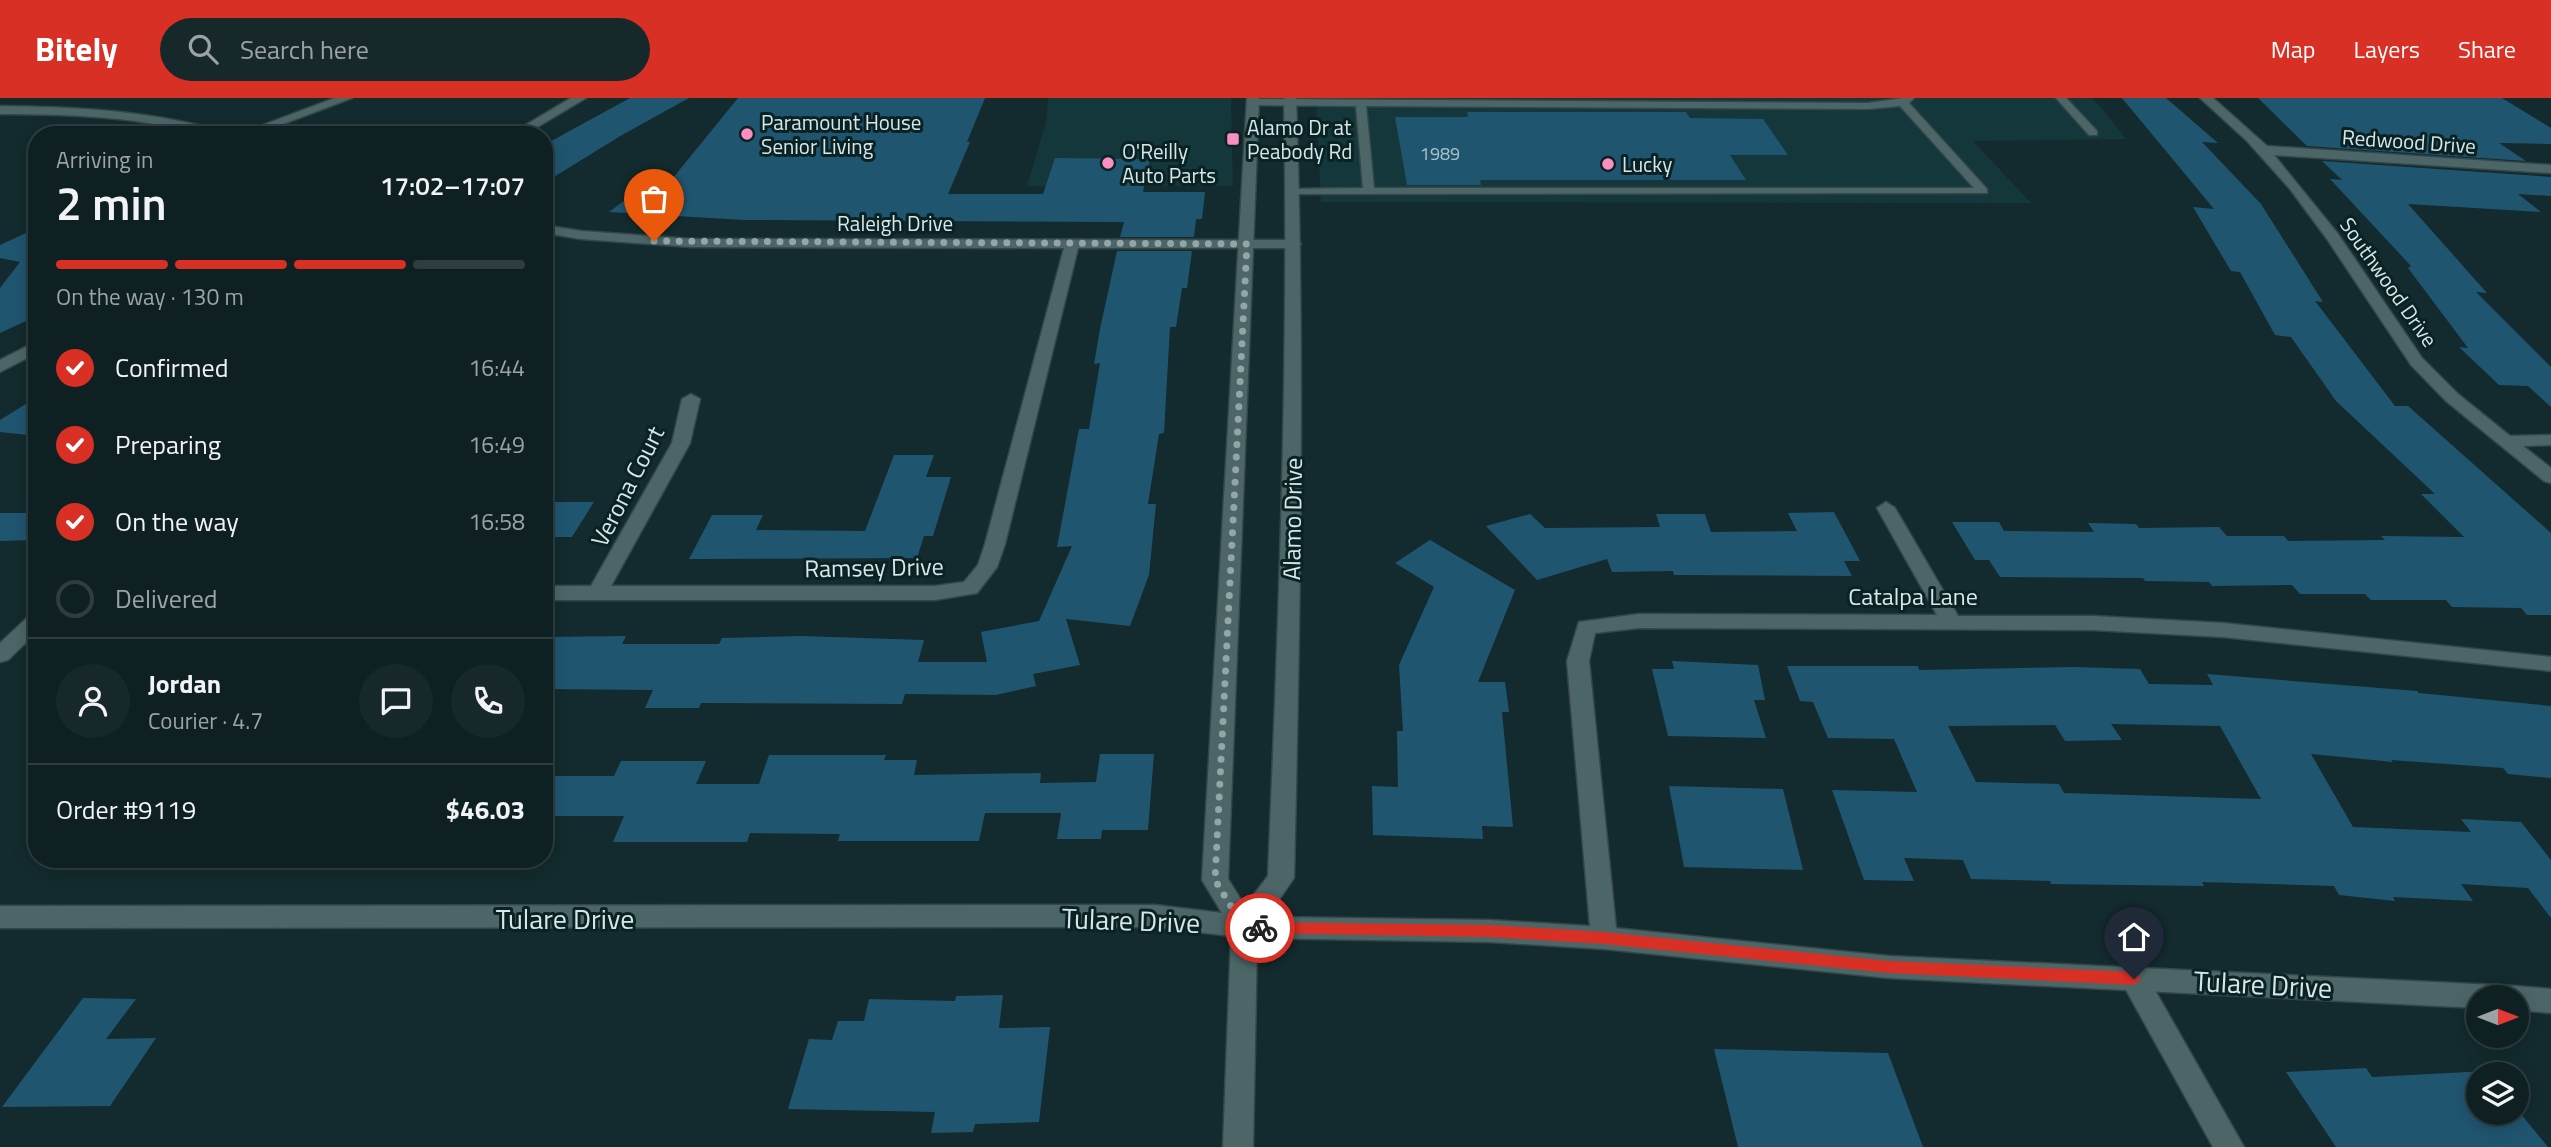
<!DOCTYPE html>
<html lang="en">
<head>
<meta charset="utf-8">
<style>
  :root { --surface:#0e2022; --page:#17282a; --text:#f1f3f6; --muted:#9ba3a5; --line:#2e3e40; --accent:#d93025 }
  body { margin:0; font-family:"Titillium Web",sans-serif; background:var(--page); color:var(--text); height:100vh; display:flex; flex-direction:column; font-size:26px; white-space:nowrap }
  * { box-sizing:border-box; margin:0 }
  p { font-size:23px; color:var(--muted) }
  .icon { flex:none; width:38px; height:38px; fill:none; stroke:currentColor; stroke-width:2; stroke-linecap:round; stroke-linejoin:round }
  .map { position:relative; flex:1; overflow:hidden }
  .sheet { position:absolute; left:28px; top:28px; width:525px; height:742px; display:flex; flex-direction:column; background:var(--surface); border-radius:28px; box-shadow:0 4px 18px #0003,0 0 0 2px var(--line) }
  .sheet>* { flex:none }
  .needle { width:46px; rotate:90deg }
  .fabs { position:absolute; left:2466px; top:887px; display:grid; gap:14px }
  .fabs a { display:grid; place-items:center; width:63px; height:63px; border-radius:50%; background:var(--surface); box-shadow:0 4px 18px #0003,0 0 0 2px var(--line); font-size:35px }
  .pin { position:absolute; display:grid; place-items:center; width:60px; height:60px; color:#fff; margin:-72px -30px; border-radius:50% 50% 50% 0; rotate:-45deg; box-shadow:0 0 7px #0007 }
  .pin .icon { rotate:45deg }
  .courier { position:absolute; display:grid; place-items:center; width:70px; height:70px; margin:-35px; border:5px solid #d93025; border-radius:50%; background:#fff; color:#222; box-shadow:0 2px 9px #0007 }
  .headline em { font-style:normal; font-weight:600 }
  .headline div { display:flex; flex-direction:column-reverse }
  .headline { display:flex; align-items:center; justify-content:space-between; height:119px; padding:0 28px }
  h1 { font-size:46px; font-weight:600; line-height:52px }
  .bar { display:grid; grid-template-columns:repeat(4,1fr); gap:10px 7px; align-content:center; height:84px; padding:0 28px }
  .bar i { height:9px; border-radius:5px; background:var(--line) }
  .bar .current { background:var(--accent) }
  .bar p { grid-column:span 4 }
  .line { display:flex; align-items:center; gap:18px; padding:0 28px; border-top:2px solid var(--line) }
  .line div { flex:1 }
  .round { display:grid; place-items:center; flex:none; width:74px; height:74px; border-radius:37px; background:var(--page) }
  ol { padding:0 28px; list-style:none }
  li { display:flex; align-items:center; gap:21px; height:77px }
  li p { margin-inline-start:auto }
  li .icon { padding:7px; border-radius:50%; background:var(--accent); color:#fff; stroke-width:4 }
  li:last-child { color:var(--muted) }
  li i { width:38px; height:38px; border:4px solid var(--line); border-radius:50% }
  header { display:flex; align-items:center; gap:42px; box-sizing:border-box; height:98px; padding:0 35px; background:var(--accent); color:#fff }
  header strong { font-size:33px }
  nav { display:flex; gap:38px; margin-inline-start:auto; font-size:24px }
  .search { width:490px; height:63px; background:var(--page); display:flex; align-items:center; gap:18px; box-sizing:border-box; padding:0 24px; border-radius:38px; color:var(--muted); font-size:26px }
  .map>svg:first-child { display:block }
  .built { fill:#13373a }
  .building { fill:#205570; fill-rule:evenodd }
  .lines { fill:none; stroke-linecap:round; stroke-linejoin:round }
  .lane-casing { stroke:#344648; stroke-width:3 }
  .street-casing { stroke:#344648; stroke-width:3 }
  .secondary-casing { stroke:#344648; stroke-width:3 }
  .lane { fill:#4c6668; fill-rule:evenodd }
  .street { fill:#4c6668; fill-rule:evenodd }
  .secondary { fill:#4c6668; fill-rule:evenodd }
  .route { fill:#d93025 }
  .done { stroke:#93a5a7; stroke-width:7; stroke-dasharray:0 12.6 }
  .poi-dot { fill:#fc8fc2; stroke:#092224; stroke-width:2.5 }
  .labels { text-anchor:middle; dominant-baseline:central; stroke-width:6; stroke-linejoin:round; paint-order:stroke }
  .far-number-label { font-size:18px; fill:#aac2ca }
  .far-poi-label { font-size:21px; fill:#d8e6e8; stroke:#092224; text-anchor:start }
  .far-street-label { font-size:21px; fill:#d8e6e8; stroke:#092224 }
  .street-label { font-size:24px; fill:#d8e6e8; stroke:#092224 }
  .near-street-label { font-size:28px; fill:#d8e6e8; stroke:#092224 }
</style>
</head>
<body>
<header>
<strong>Bitely</strong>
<div class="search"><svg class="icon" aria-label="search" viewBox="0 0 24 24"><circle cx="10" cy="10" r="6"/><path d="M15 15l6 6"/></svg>Search here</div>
<nav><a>Map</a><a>Layers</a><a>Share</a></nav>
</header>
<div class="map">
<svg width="2551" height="1049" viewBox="0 0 2551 1049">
  <rect width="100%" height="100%" fill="#132b2e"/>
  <path class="built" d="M1048 0H1231L1233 88H1027L1046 24Z
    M1316 0H2091L2102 10 2126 41 1973 43 2031 105 1321 104Z"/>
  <path class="building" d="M630 0H689L622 37 544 85V47Z
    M738 0H985L967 44H970L948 96H1043L1055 60 1150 61 1143 94H1205L1202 121H1196L1194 139H1120L1124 124 744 122 609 114 642 89 664 91Z
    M2122 0H2166L2218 45 2202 44 2261 106 2323 204 2315 203 2395 308H2408L2551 435V517H2527L2521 510 2452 509 2446 502H2371L2365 496H2300L2292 487 2212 488 2209 484 2145 483 2143 480 2000 479 1989 462H1975L1952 424H1999L2004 433 2094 434 2088 425 2136 426 2139 430 2219 429 2227 438H2284L2288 443 2385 442 2381 438 2464 439 2421 396H2435L2336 303 2291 239 2275 237 2240 174 2231 173 2193 109 2214 111Z
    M2258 0H2502L2551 30V46L2499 45 2526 63 2307 48Z
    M1467 14H1686L1690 20 1763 21 1788 57H1730L1746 82H1480L1481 87H1407L1395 19H1468Z
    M2322 63 2551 79V98L2518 96 2541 114 2408 106 2487 195 2476 194 2551 269V309L2528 288 2499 287 2459 249 2468 250 2408 170 2411 168 2330 81 2342 82Z
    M37 130V218L0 235V190L20 164 0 160V147Z
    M1117 153H1192L1187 190H1182L1176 229H1170L1164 335 1159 336 1148 406H1156L1149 477 1130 528 1066 521 1080 567 1033 576 1036 588 996 597 905 596 902 606 701 605 699 610H645L653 592 544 591V539L626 538 622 546H719L722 540 800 538 924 542 918 564H987L981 534 1039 523 1072 448 1057 449 1079 331H1089L1100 265 1094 266 1100 231Z
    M37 299V338L0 334V322Z
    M894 357H934L926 379H951L933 438H924L917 460 689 461 712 417H763L756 432 865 433Z
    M544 404H594L572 439H544Z
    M1834 414 1860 463H1844L1852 478 1674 477 1673 473 1612 474 1607 461 1537 482 1486 428 1530 416 1545 430 1660 429 1656 416H1705L1711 434 1797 433 1788 415Z
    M0 415H37V442L0 443Z
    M1430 442 1515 492 1478 584H1505L1509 614H1502L1513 729 1482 728 1483 741 1373 737 1372 688 1398 689 1397 633H1403L1399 567 1434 489 1395 465Z
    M1672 563 1758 567 1765 602H1754L1766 640 1668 638 1652 571H1674Z
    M1787 568H1918L1919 572 2074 569 2140 571 2149 586 2213 587 2207 576 2417 593 2419 595 2551 608V680L2508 676 2503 670 2391 662 2393 664 2311 656 2353 729 2471 734 2461 721 2521 724 2551 762V820L2528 790 2461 786 2473 803 2393 799 2395 803 2339 797 2334 788 2202 784 2204 788 2051 786 2050 783 1971 781 1963 762 1904 760 1914 783 1864 782 1832 692 1917 694 1894 641 1828 640 1813 604 1800 603ZM2111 626 2220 628 2261 701 2064 695 2059 686 1976 684 1948 628 2055 627 2065 643 2122 642Z
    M1100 656H1154L1148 732H1102L1101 741H1057L1061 715H985L979 743H838L840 736 750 735 747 744H613L624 718H544V678H614L621 663H706L696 686H759L769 657H886L884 662H917L914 677 1041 675 1040 685 1096 684Z
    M1669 688 1783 691 1803 772 1684 769Z
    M1003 897 999 930 1050 929 1039 1024 975 1026 973 1034 931 1035 935 1014 788 1011 809 941 832 942 838 923H864L869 901 955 903 956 898Z
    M83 900 136 901 106 941 156 940 110 1008 2 1009Z
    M1714 951 1888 955 1923 1049H1738Z
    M2366 970 2372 979 2487 973 2490 976H2478V1015H2516V1010L2548 1049H2336L2286 974Z"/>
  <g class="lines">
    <g class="lane-casing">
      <path id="lane" d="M1903 0H1914L1909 5 1987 91V95L1292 96 1288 95V91L1363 90 1356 8 1253 7 1248 4 1253 1 1868 5ZM1366 8 1868 11 1900 8 1974 90H1374Z
        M2056 0H2066L2097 33V37H2089Z"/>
    </g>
    <g class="street-casing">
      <path id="street" d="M335 0H352L254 37H236Z
        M571 0H586L524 37H509Z
        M2200 0H2213L2267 48 2551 67V75L2274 57 2338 136 2422 260 2458 296 2510 338 2551 337V347L2523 348 2551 370V385L2544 383 2446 303 2411 267 2327 141 2290 91 2247 43Z
        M0 8C62 9 123 11 184 24 197 27 215 29 225 37 194 37 165 27 135 23 90 17 45 16 0 16Z
        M544 127 581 133 692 141 1294 142 1301 146 1294 150H1078L1005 446 997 469 977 495 935 502H544V488H591L672 345 682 301 691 296 700 301 690 345 611 488H935L964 484 978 467 985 446 1064 150 692 149 581 141 544 135Z
        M37 243V255L0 274V262Z
        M1886 404 1895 410 1958 518H2093L2223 525 2551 559V573L2223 539 2093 532 1639 530 1595 535 1589 563 1617 840 1613 848 1604 851 1595 848 1591 840 1567 563 1579 524 1639 516 1937 517 1877 410Z
        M37 515V534L8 562 0 564V545L30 517Z
        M2134 869 2144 873 2244 1049H2213L2120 881 2124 873Z"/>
    </g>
    <g class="secondary-casing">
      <path id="secondary" d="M1247 0H1259L1228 781 1245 808 1268 778C1279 518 1289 260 1284 0H1296C1305 261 1300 519 1294 780L1267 819 1490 822 1604 829 1889 858 2516 888 2551 891V915L2516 912V900H2478V910L1889 880 1604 851 1490 844 1257 840 1253 1049H1223L1231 838 1155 829 0 830V808L1155 807 1222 815 1202 782Z"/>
    </g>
    <use href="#lane" class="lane"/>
    <use href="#street" class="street"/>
    <use href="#secondary" class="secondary"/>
  </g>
  <path class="route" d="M1260 824 1490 827 1604 834 1889 863 2134 874 2141 881 2134 887 1889 875 1604 846 1490 839 1260 835 1252 830Z"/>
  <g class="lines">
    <path class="done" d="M654 143 1247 146 1215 782 1244 830H1260"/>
  </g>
  <g class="poi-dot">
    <circle cx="747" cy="36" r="7"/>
    <rect x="1226" y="34" width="14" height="14" rx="3.5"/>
    <circle cx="1108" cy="65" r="7"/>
    <circle cx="1608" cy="66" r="7"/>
  </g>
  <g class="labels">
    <g class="far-number-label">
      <text x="1440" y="55">1989</text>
    </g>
    <g class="far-poi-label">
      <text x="761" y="24">Paramount House<tspan x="761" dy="24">Senior Living</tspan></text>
      <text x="1247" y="29">Alamo Dr at<tspan x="1247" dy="24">Peabody Rd</tspan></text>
      <text x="1122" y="53">O'Reilly<tspan x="1122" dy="24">Auto Parts</tspan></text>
      <text x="1622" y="66">Lucky</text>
    </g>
    <g class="far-street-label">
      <text transform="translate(2409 43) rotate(4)">Redwood Drive</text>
      <text x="895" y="125">Raleigh Drive</text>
      <text transform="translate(2389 184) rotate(55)">Southwood Drive</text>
    </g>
    <g class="street-label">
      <text transform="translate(627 388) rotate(-63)">Verona Court</text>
      <text transform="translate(1292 421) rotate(-89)">Alamo Drive</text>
      <text transform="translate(874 469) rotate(-1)">Ramsey Drive</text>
      <text x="1913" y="498">Catalpa Lane</text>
    </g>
    <g class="near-street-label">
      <text x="565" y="820">Tulare Drive</text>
      <text transform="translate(1131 822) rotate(2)">Tulare Drive</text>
      <text transform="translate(2263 886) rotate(3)">Tulare Drive</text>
    </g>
  </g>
</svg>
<div class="fabs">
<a><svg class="needle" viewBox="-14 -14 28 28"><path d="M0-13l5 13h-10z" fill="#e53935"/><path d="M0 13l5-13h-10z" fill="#9ba3a5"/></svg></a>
<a><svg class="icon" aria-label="layers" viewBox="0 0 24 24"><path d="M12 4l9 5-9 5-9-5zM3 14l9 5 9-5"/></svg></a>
</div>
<div class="pin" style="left:654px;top:143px;background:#ea580c"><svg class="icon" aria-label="bag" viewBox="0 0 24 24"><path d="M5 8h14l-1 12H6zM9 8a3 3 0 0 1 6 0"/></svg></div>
<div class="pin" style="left:2134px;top:881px;background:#1f2937"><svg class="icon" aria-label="home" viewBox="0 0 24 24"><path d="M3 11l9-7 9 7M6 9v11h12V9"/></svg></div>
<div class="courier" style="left:1260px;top:830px"><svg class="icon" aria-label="bike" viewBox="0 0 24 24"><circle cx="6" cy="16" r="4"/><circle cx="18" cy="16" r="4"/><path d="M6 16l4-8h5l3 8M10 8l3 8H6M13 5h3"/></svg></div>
<section class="sheet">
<div class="headline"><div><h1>2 min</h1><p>Arriving in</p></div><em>17:02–17:07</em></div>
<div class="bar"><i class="current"></i><i class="current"></i><i class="current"></i><i></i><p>On the way · 130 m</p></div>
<ol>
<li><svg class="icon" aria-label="check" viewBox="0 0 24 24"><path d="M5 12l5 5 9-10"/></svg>Confirmed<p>16:44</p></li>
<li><svg class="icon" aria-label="check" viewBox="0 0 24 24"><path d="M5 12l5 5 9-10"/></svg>Preparing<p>16:49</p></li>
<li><svg class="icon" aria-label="check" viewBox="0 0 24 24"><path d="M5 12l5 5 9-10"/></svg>On the way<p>16:58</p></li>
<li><i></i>Delivered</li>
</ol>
<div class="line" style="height:126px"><a class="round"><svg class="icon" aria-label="person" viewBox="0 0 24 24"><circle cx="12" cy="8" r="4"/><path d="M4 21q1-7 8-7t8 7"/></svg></a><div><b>Jordan</b><p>Courier · 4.7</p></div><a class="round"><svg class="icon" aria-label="chat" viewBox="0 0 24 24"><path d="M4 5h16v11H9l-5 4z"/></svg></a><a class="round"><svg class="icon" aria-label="phone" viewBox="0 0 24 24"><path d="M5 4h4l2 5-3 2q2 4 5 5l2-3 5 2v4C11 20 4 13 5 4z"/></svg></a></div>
<div class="line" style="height:91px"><div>Order #9119</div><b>$46.03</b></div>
</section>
</div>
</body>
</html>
